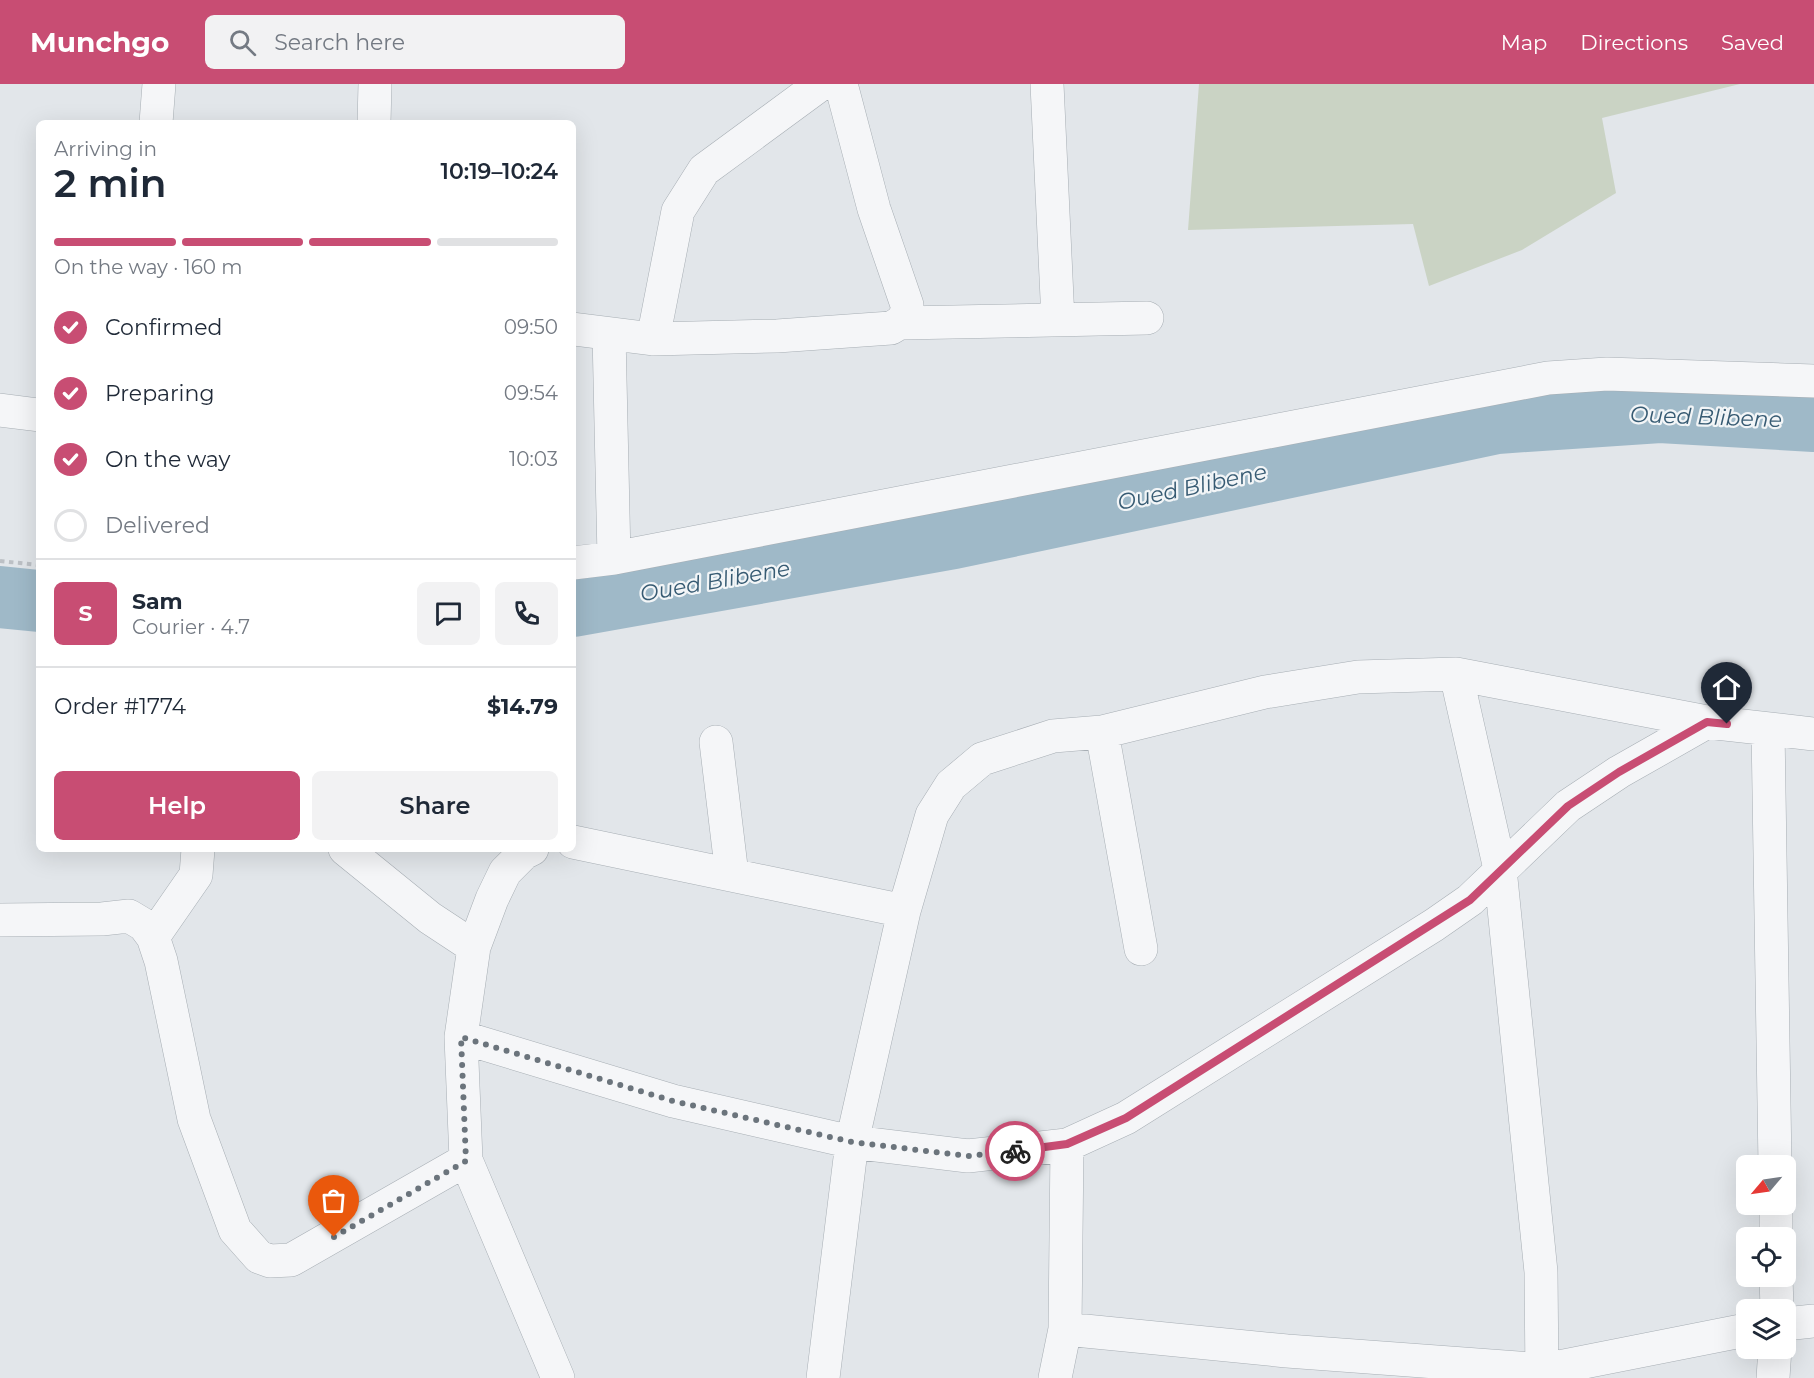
<!DOCTYPE html>
<html lang="en">
<head>
<meta charset="utf-8">
<style>
  :root { --surface:#fff; --page:#f2f2f3; --text:#1f2937; --muted:#747a83; --line:#e0e1e3; --accent:#c84d73 }
  body { margin:0; font-family:Montserrat,sans-serif; background:var(--page); color:var(--text); height:100vh; display:flex; flex-direction:column; font-size:22px; white-space:nowrap }
  * { box-sizing:border-box; margin:0 }
  p { font-size:20px; color:var(--muted) }
  .icon { flex:none; width:33px; height:33px; fill:none; stroke:currentColor; stroke-width:2; stroke-linecap:round; stroke-linejoin:round }
  .map { position:relative; flex:1; overflow:hidden }
  .drawer { position:absolute; left:36px; top:36px; width:540px; height:732px; display:flex; flex-direction:column; background:var(--surface); border-radius:9px; box-shadow:0 6px 24px #0002 }
  .drawer>* { flex:none }
  .needle { width:39px; rotate:241deg }
  .fabs { position:absolute; left:1736px; top:1071px; display:grid; gap:12px }
  .fabs a { display:grid; place-items:center; width:60px; height:60px; border-radius:9px; background:var(--surface); box-shadow:0 6px 24px #0002; font-size:30px }
  .pin { position:absolute; display:grid; place-items:center; width:51px; height:51px; color:#fff; margin:-62px -26px; border-radius:50% 50% 50% 0; rotate:-45deg; box-shadow:0 0 6px #0007 }
  .pin .icon { rotate:45deg }
  .courier { position:absolute; display:grid; place-items:center; width:60px; height:60px; margin:-30px; border:4px solid #c84d73; border-radius:50%; background:#fff; color:#222; box-shadow:0 2px 8px #0007 }
  .headline em { font-style:normal; font-weight:600 }
  .headline div { display:flex; flex-direction:column-reverse }
  .headline { display:flex; align-items:center; justify-content:space-between; height:102px; padding:0 18px }
  h1 { font-size:39px; font-weight:600; line-height:45px }
  .bar { display:grid; grid-template-columns:repeat(4,1fr); gap:9px 6px; align-content:center; height:72px; padding:0 18px }
  .bar i { height:8px; border-radius:4px; background:var(--line) }
  .bar .selected { background:var(--accent) }
  .bar p { grid-column:span 4 }
  .line { display:flex; align-items:center; gap:15px; padding:0 18px; border-top:2px solid var(--line) }
  .line div { flex:1 }
  .round { display:grid; place-items:center; flex:none; width:63px; height:63px; border-radius:9px; background:var(--page) }
  ol { padding:0 18px; list-style:none }
  li { display:flex; align-items:center; gap:18px; height:66px }
  li p { margin-inline-start:auto }
  li .icon { padding:6px; border-radius:50%; background:var(--accent); color:#fff; stroke-width:4 }
  li:last-child { color:var(--muted) }
  li i { width:33px; height:33px; border:3px solid var(--line); border-radius:50% }
  .cta { display:flex; gap:12px; margin-top:auto; padding:12px 18px }
  .cta a { flex:1; height:69px; border-radius:9px; background:var(--accent); color:#fff; font-size:24px; font-weight:600; line-height:69px; text-align:center }
  .cta a+a { background:var(--page); color:var(--text) }
  header { display:flex; align-items:center; gap:36px; box-sizing:border-box; height:84px; padding:0 30px; background:var(--accent); color:#fff }
  header strong { font-size:28px }
  nav { display:flex; gap:33px; margin-inline-start:auto; font-size:21px }
  .search { width:420px; height:54px; background:var(--page); display:flex; align-items:center; gap:15px; box-sizing:border-box; padding:0 21px; border-radius:9px; color:var(--muted); font-size:22px }
  .map>svg:first-child { display:block }
  .green { fill:#cad3c4 }
  .lines { fill:none; stroke-linecap:round; stroke-linejoin:round }
  .river { stroke:#9fb9c8; stroke-width:62 }
  .minor-casing { stroke:#a7aeb4; stroke-width:34 }
  .path { stroke:#bcc0c5; stroke-width:4; stroke-dasharray:4.5 4.5; stroke-linecap:butt }
  .minor { stroke:#f5f6f8; stroke-width:33 }
  .done { stroke:#6b747c; stroke-width:6; stroke-dasharray:0 10.8 }
  .route { stroke:#c84d73; stroke-width:8 }
  .labels { text-anchor:middle; dominant-baseline:central; stroke-width:4.5; stroke-linejoin:round; paint-order:stroke }
  .water-label { font-size:22px; font-style:italic; fill:#375b73; stroke:#f2f5f7 }
</style>
</head>
<body>
<header>
<strong>Munchgo</strong>
<div class="search"><svg class="icon" aria-label="search" viewBox="0 0 24 24"><circle cx="10" cy="10" r="6"/><path d="M15 15l6 6"/></svg>Search here</div>
<nav><a>Map</a><a>Directions</a><a>Saved</a></nav>
</header>
<div class="map">
<svg width="1814" height="1294" viewBox="0 0 1814 1294">
  <rect width="100%" height="100%" fill="#e2e6ea"/>
  <path class="green" d="M1199 0H1740L1602 34 1616 109 1522 166 1429 202 1413 140 1188 146Z"/>
  <g class="lines">
    <path class="river" d="M0 513 39 517
      M573 522 954 454 1497 339 1660 328 1814 337"/>
    <g class="minor-casing">
      <path id="minor" d="M1047 0 1058 236
        M156 39 159 0
        M374 39 375 0
        M902 239 1147 234
        M573 245 653 255 777 252 891 244C902 238 907 234 907 221L874 125 841 0
        M609 250 614 474
        M653 255 678 127 704 86 821 0
        M0 326 39 331
        M573 479 614 474 1548 294 1607 290 1814 297
        M1456 590 1500 785 1541 1188 1542 1294
        M1768 645 1775 1082
        M1102 648 1141 865
        M716 658 732 791
        M573 758 904 827
        M345 765 430 834 474 863
        M532 765 524 769 505 788 492 815 474 863 461 953 466 1076 558 1294
        M0 836 102 835 129 832 144 841 153 853 161 877 194 1035 235 1146 259 1173 270 1177 291 1176 466 1076
        M153 853 196 791 198 765
        M461 953 673 1017 852 1058 968 1072 1067 1061 1126 1034 1434 841 1470 816 1568 722 1619 688 1707 638 1814 650
        M1776 1120V1154
        M1776 1192 1777 1226
        M1785 1240 1814 1237
        M1065 1245 1287 1267 1544 1286 1746 1246
        M823 1294 852 1058 904 827 932 731 951 701 982 675 1053 652 1102 648 1265 608 1358 593 1456 590 1707 638
        M1055 1294 1065 1245 1067 1061
        M1773 1294 1775 1264"/>
    </g>
    <path class="path" d="M0 477 39 481"/>
    <use href="#minor" class="minor"/>
  </g>
  <g class="lines">
    <path class="done" d="M334 1153 466 1077 461 953 673 1017 852 1058 968 1072 1015 1067"/>
    <path class="route" d="M1015 1067 1067 1060 1126 1034 1470 816 1568 722 1619 688 1707 638 1727 640"/>
  </g>
  <g class="labels">
    <g class="water-label">
      <text transform="translate(1706 333) rotate(2)">Oued Blibene</text>
      <text transform="translate(1192 403) rotate(-12)">Oued Blibene</text>
      <text transform="translate(715 497) rotate(-10)">Oued Blibene</text>
    </g>
  </g>
</svg>
<div class="fabs">
<a><svg class="needle" viewBox="-14 -14 28 28"><path d="M0-13l5 13h-10z" fill="#e53935"/><path d="M0 13l5-13h-10z" fill="#747a83"/></svg></a>
<a><svg class="icon" aria-label="locate" viewBox="0 0 24 24"><circle cx="12" cy="12" r="6"/><path d="M12 2v4M12 18v4M2 12h4M18 12h4"/></svg></a>
<a><svg class="icon" aria-label="layers" viewBox="0 0 24 24"><path d="M12 4l9 5-9 5-9-5zM3 14l9 5 9-5"/></svg></a>
</div>
<div class="pin" style="left:334px;top:1153px;background:#ea580c"><svg class="icon" aria-label="bag" viewBox="0 0 24 24"><path d="M5 8h14l-1 12H6zM9 8a3 3 0 0 1 6 0"/></svg></div>
<div class="pin" style="left:1727px;top:640px;background:#1f2937"><svg class="icon" aria-label="home" viewBox="0 0 24 24"><path d="M3 11l9-7 9 7M6 9v11h12V9"/></svg></div>
<div class="courier" style="left:1015px;top:1067px"><svg class="icon" aria-label="bike" viewBox="0 0 24 24"><circle cx="6" cy="16" r="4"/><circle cx="18" cy="16" r="4"/><path d="M6 16l4-8h5l3 8M10 8l3 8H6M13 5h3"/></svg></div>
<section class="drawer">
<div class="headline"><div><h1>2 min</h1><p>Arriving in</p></div><em>10:19–10:24</em></div>
<div class="bar"><i class="selected"></i><i class="selected"></i><i class="selected"></i><i></i><p>On the way · 160 m</p></div>
<ol>
<li><svg class="icon" aria-label="check" viewBox="0 0 24 24"><path d="M5 12l5 5 9-10"/></svg>Confirmed<p>09:50</p></li>
<li><svg class="icon" aria-label="check" viewBox="0 0 24 24"><path d="M5 12l5 5 9-10"/></svg>Preparing<p>09:54</p></li>
<li><svg class="icon" aria-label="check" viewBox="0 0 24 24"><path d="M5 12l5 5 9-10"/></svg>On the way<p>10:03</p></li>
<li><i></i>Delivered</li>
</ol>
<div class="line" style="height:108px"><b class="round" style="background:var(--accent);color:#fff">S</b><div><b>Sam</b><p>Courier · 4.7</p></div><a class="round"><svg class="icon" aria-label="chat" viewBox="0 0 24 24"><path d="M4 5h16v11H9l-5 4z"/></svg></a><a class="round"><svg class="icon" aria-label="phone" viewBox="0 0 24 24"><path d="M5 4h4l2 5-3 2q2 4 5 5l2-3 5 2v4C11 20 4 13 5 4z"/></svg></a></div>
<div class="line" style="height:78px"><div>Order #1774</div><b>$14.79</b></div>
<div class="cta"><a>Help</a><a>Share</a></div>
</section>
</div>
</body>
</html>
